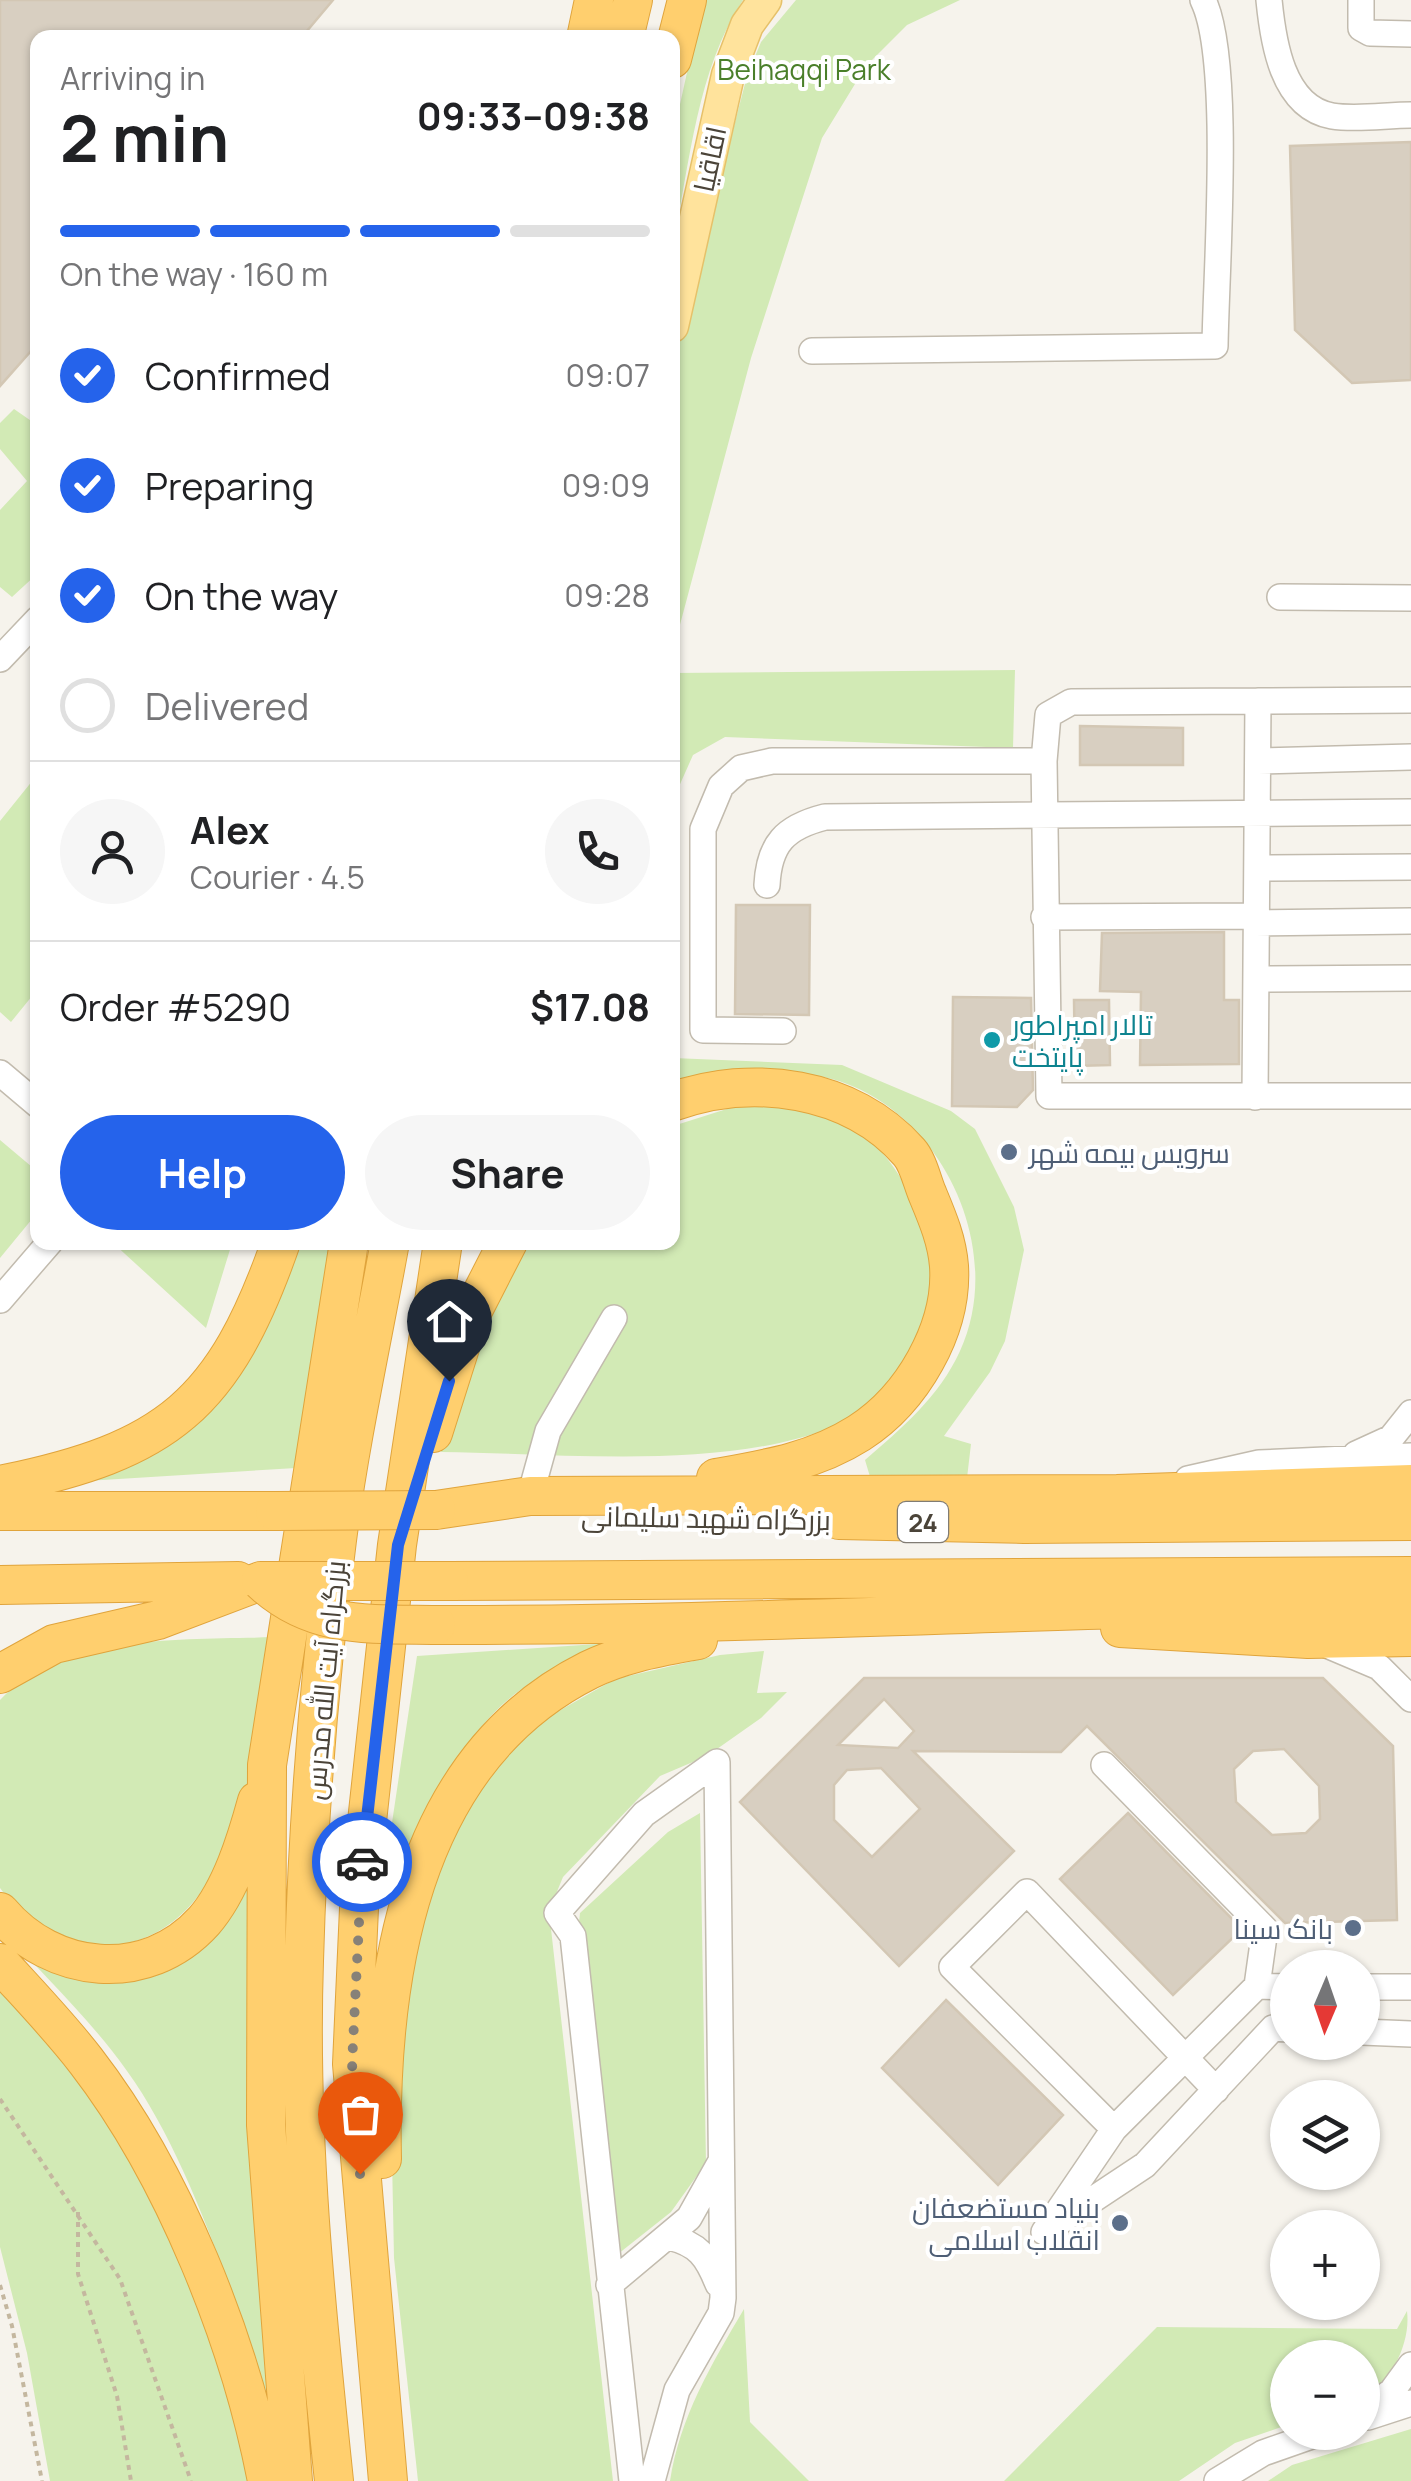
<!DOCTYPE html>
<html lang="en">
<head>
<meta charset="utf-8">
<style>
  :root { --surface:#fff; --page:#f6f6f6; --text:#202124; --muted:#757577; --line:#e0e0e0; --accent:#2563eb }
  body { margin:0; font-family:Manrope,Cairo,sans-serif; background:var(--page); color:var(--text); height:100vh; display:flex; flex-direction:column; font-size:38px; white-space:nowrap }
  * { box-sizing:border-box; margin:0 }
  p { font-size:32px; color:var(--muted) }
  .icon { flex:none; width:55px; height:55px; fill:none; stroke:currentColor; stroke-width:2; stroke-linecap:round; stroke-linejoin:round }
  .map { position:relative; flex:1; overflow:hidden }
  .panel { position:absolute; left:30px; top:30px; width:650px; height:1220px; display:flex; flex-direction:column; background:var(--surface); border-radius:20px; box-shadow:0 2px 8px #0004 }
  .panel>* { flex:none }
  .needle { width:65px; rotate:182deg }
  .fabs { position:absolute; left:1270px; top:1950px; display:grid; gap:20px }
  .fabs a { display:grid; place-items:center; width:110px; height:110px; border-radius:50%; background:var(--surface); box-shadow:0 2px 8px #0004; font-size:50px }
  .pin { position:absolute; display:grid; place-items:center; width:85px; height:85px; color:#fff; margin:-102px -42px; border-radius:50% 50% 50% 0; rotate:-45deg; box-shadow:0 0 10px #0007 }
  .pin .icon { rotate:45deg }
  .courier { position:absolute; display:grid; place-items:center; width:100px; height:100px; margin:-50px; border:8px solid #2563eb; border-radius:50%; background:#fff; color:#222; box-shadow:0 2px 12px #0007 }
  .overview em { font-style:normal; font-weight:700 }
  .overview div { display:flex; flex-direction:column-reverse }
  .overview { display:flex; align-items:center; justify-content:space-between; height:170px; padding:0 30px }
  h1 { font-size:65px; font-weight:700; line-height:75px }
  .bar { display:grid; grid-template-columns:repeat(4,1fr); gap:15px 10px; align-content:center; height:120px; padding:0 30px }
  .bar i { height:12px; border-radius:8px; background:var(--line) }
  .bar .selected { background:var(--accent) }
  .bar p { grid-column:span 4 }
  .line { display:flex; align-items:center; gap:25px; padding:0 30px; border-top:2px solid var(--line) }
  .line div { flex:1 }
  .round { display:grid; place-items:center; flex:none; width:105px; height:105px; border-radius:52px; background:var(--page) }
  ol { padding:0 30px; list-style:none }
  li { display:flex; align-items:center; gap:30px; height:110px }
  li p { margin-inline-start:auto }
  li .icon { padding:10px; border-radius:50%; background:var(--accent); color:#fff; stroke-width:4 }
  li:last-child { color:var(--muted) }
  li i { width:55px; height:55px; border:5px solid var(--line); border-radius:50% }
  .primary-button { display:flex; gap:20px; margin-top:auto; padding:20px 30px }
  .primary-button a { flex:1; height:115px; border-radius:60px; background:var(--accent); color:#fff; font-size:40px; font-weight:700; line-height:115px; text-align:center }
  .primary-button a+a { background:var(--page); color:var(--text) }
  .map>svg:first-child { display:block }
  .green { fill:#d2eab5 }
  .building { fill:#d8cfc1; stroke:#d3c7b4; stroke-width:2.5; fill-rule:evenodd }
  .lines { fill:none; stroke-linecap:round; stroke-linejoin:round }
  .minor-casing { stroke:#c2bbae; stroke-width:28 }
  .major-casing { stroke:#e6c16a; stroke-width:35 }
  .highway-casing { stroke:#e0a43c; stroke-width:40 }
  .path { stroke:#c4b79f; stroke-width:4; stroke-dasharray:5 5; stroke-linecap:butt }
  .minor { stroke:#fff; stroke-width:25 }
  .major { stroke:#ffe39c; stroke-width:32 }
  .highway { stroke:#ffcf6e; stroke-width:38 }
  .highway-bridge-casing { stroke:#e0a43c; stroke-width:40; stroke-linecap:butt }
  .highway-bridge { stroke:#ffcf6e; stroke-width:38 }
  .done { stroke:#878178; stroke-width:10; stroke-dasharray:0 18 }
  .route { stroke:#2563eb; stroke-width:12 }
  .culture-dot { fill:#0f9aa8; stroke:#fff; stroke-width:4 }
  .service-dot { fill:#5c6f8a; stroke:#fff; stroke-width:4 }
  .labels { text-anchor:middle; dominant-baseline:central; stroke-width:8; stroke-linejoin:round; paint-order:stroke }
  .shield { fill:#fff; stroke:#817c74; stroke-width:2.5 }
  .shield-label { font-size:25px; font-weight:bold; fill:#4b4439 }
  .park-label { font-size:28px; fill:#4a7f2a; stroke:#fff }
  .street-label { font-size:28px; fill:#4b4439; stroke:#fff }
  .culture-label { font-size:28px; fill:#0d838f; stroke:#fff; text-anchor:start }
  .service-label { font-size:28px; fill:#4e5e75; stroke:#fff; text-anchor:end }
</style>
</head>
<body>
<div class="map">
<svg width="1411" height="2481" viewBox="0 0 1411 2481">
  <rect width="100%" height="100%" fill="#f6f3ec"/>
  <path class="green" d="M703 0H743C697 70 690 162 673 244V136Z
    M796 0H960L907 25 866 66 822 138 751 358 673 651V362L747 76 761 42Z
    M14 409 37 425 38 573 12 597 0 587V510L27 481 0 449V423Z
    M1015 670 1013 748 725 737 693 755 673 800V673Z
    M37 775V990L11 1022 0 1012V821Z
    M673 1058 842 1065 951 1111 975 1129 1014 1207 1024 1250 1005 1341 990 1372 944 1436 971 1444 967 1478 871 1480 865 1460C902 1428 939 1397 960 1351 1007 1249 941 1109 832 1079 782 1066 723 1082 673 1088Z
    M775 1106C807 1111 842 1115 867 1137 897 1162 929 1222 935 1262 943 1323 890 1405 833 1427 722 1471 561 1453 441 1452L481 1327 530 1243 672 1242 673 1126 733 1107Z
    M0 1140 38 1172 37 1213 0 1258Z
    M113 1243H232L206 1328Z
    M300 1243H339L296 1468 70 1482 128 1460 198 1424 257 1346Z
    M272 1637C259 1737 241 1935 110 1946 67 1950 25 1922 0 1888V1700C68 1632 182 1641 272 1637Z
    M642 1641C607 1654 565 1664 533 1682 464 1722 434 1805 402 1872L384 1876 417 1656Z
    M764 1651 757 1693 787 1692 761 1718 707 1756 660 1776 563 1877 549 1911 613 2481H418L394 2258 391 2109 395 2014 437 1849 491 1772 536 1724 615 1679 720 1655Z
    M700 1813 706 2163 671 2212 618 2254 578 1932 580 1913 668 1832Z
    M256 1836 269 2402C234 2300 190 2158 127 2071 91 2020 42 1974 0 1927L135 1976Z
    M0 1978C51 2039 103 2099 142 2169 194 2263 223 2378 250 2481H50L27 2353 0 2247Z
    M744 2309 750 2422 809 2481H670C680 2417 711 2365 744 2309Z
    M1407 2311C1411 2343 1391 2383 1363 2397L1362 2358H1288L1287 2425 1235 2443 1179 2481H1004L1157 2327 1397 2329Z
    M1411 2429V2481H1268L1292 2465Z"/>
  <path class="building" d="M0 0H333L301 38H38V343L0 386Z
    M1411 142V380L1352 383 1295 330 1290 146Z
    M1080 726 1183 728V765H1080Z
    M736 905H810L809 1015 735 1014Z
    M1224 932V1000H1239V1064L1140 1065 1141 992 1100 991 1102 933Z
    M953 997 1031 998 1033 1090 1017 1107 952 1106Z
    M1074 1000H1109L1110 1065 1075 1066Z
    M864 1678H1323L1393 1746 1397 1920 1285 1923 1087 1726 1061 1752 913 1751 1014 1851 899 1966 740 1802ZM884 1699 914 1731 898 1748 838 1745ZM1284 1749 1319 1786 1320 1819 1306 1833 1272 1835 1236 1802 1234 1769 1253 1751ZM881 1768 920 1809 872 1857 834 1820V1785L847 1770Z
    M1128 1813 1242 1929 1173 1995 1060 1879Z
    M946 2000 1063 2115 998 2185 882 2068Z"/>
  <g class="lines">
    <g class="minor-casing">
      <path id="minor" d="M1269 0C1273 41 1282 107 1332 116 1357 120 1386 115 1411 115
        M1361 0V28L1370 33 1411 34
        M812 351 1215 346C1216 270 1232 59 1203 0
        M1280 597 1411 598
        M0 659 38 619
        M1258 701 1411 700
        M1258 761 1411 757
        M1257 868 1411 867
        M767 885C769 844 785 827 825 817L1411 812
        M1044 917 1256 916
        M1256 923 1411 921
        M1256 979 1411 978
        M783 1031 703 1030V829L721 786 741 768 772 761H1044
        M0 1073 38 1105
        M1255 1097 1258 701 1071 702 1048 715 1044 761 1049 1096H1411
        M0 1300 50 1242
        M1356 1454 1391 1438 1411 1413
        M1188 1479 1259 1463 1411 1456
        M530 1496 548 1431 614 1318
        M1327 1645 1379 1667 1411 1699
        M1104 1765 1265 1929 1257 1986
        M1288 1987 1257 1986 1114 2129 1044 2232 1145 2165 1273 2028 1288 2029
        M1362 1987H1411
        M1362 2032 1411 2034
        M1114 2129 952 1967 1027 1892 1216 2090
        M669 2237C698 2244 707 2256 718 2284
        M609 2285 689 2218 721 2161
        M1362 2413 1392 2391 1411 2365
        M1368 2417 1411 2403
        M632 2481 573 1936 557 1913 644 1814 717 1762 723 2298 721 2313 677 2390 652 2481
        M1217 2481 1263 2453 1323 2432"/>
    </g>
    <g class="major-casing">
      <path id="major" d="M672 326 728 75 747 25 765 0"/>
    </g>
    <g class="highway-casing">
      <path id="highway" d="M586 38 594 0
        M624 38 633 0
        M672 59 687 0
        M672 1102C752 1073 851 1086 909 1152 918 1162 922 1181 927 1193 937 1217 947 1240 949 1266 953 1329 912 1399 859 1433 815 1461 767 1469 716 1478
        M433 1433 470 1316 508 1242
        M0 1485C168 1451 224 1405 281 1242
        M436 1510 530 1496 1117 1494 1411 1484
        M0 1511H275
        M839 1520 1024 1524 1411 1521
        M449 1581 1411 1576
        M0 1585 238 1581
        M436 1625C762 1626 1086 1605 1411 1604
        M1120 1628 1308 1639 1411 1637
        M0 1674 54 1644 158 1620 261 1581
        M0 1912C52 1974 146 1985 204 1921 231 1890 246 1841 257 1801
        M0 1963C29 1995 60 2027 86 2061 174 2175 240 2341 267 2481
        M382 2159C378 1979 409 1760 589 1670 623 1653 661 1647 698 1640
        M293 2481 266 2125 267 1765 349 1242
        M334 2481C316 2309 298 2135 304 1961 308 1820 319 1680 337 1540 350 1440 372 1341 390 1242
        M388 2481 352 2064 360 1886 397 1545 443 1242"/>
    </g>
    <path class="path" d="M0 2099 120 2279 191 2481
      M78 2212V2274L117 2396 131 2481
      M0 2285 12 2326 42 2481"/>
    <use href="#minor" class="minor"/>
    <use href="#major" class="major"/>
    <use href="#highway" class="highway"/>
    <g class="highway-bridge-casing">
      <path id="highway-bridge" d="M275 1511 436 1510
        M261 1581H449
        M261 1581C312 1629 370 1624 436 1625"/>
    </g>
    <use href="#highway-bridge" class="highway-bridge"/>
  </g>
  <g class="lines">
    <path class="done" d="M360 2174 352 2064 362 1862"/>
    <path class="route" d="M362 1862 398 1545 449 1381"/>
  </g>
  <circle class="culture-dot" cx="992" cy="1040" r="10"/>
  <g class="service-dot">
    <circle cx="1009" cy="1152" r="10"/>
    <circle cx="1353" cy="1928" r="10"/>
    <circle cx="1120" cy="2223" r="10"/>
  </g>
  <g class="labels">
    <rect class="shield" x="898" y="1502" width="50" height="40" rx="8"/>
    <g class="shield-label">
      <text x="923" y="1522">24</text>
    </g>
    <g class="park-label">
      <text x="804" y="69">Beihaqqi Park</text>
    </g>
    <g class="street-label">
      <text transform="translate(709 159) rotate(-78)">اقاقیا</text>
      <text transform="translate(706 1517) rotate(1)">بزرگراه شهید سلیمانی</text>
      <text transform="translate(324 1680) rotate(-85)">بزرگراه آیت الله مدرس</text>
    </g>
    <g class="culture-label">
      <text x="1012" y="1024">تالار امپراطور<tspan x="1012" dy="32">پایتخت</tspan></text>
    </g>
    <g class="service-label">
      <text x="1029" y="1152" text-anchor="start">سرویس بیمه شهر</text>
      <text x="1333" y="1928">بانک سینا</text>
      <text x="1100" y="2207">بنیاد مستضعفان<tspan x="1100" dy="32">انقلاب اسلامی</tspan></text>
    </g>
  </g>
</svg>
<div class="fabs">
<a><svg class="needle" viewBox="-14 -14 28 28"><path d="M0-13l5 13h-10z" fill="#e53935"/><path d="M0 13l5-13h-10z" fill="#757577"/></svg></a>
<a><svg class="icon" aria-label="layers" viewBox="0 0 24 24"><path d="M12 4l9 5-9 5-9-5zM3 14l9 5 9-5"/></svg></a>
<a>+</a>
<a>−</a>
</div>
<div class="pin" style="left:360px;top:2174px;background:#ea580c"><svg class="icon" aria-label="bag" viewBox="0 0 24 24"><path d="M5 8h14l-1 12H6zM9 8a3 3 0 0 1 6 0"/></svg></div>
<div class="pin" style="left:449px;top:1381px;background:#1f2937"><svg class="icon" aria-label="home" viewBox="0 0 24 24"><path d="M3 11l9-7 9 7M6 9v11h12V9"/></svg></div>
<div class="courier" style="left:362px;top:1862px"><svg class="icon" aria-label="car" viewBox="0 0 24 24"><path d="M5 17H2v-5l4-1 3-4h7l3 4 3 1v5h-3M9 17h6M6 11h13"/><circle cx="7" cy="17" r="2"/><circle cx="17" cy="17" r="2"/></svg></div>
<section class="panel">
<div class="overview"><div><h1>2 min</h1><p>Arriving in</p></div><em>09:33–09:38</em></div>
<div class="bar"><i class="selected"></i><i class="selected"></i><i class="selected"></i><i></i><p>On the way · 160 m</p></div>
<ol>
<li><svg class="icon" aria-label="check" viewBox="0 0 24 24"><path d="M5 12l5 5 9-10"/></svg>Confirmed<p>09:07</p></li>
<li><svg class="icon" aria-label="check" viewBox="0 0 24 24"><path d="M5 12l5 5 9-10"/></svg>Preparing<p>09:09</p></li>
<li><svg class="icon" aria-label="check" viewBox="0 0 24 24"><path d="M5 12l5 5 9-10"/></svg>On the way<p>09:28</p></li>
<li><i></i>Delivered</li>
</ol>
<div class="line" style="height:180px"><a class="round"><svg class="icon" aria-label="person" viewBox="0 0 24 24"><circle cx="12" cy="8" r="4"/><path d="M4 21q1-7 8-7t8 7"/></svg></a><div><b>Alex</b><p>Courier · 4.5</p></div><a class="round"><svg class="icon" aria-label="phone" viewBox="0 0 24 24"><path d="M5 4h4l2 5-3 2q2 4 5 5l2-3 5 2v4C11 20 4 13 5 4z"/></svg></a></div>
<div class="line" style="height:130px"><div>Order #5290</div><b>$17.08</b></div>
<div class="primary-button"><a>Help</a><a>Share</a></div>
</section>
</div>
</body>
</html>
